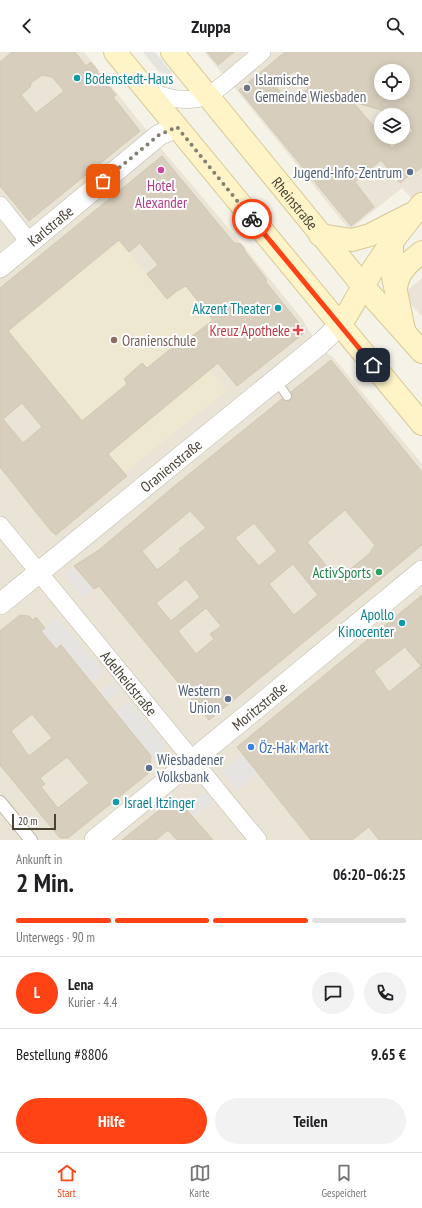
<!DOCTYPE html>
<html lang="de">
<head>
<meta charset="utf-8">
<style>
  :root { --surface:#fff; --page:#f2f2f2; --text:#202124; --muted:#757577; --line:#e0e0e0; --accent:#ff4315 }
  body { margin:0; font-family:"PT Sans Narrow",sans-serif; background:var(--page); color:var(--text); height:100vh; display:flex; flex-direction:column; font-size:15px; white-space:nowrap }
  * { box-sizing:border-box; margin:0 }
  p { font-size:13px; color:var(--muted) }
  .icon { flex:none; width:22px; height:22px; fill:none; stroke:currentColor; stroke-width:2; stroke-linecap:round; stroke-linejoin:round }
  .map { position:relative; height:788px; overflow:hidden }
  .sheet { display:flex; flex-direction:column; background:var(--surface); flex:1 }
  .sheet>* { flex:none }
  .buttons { position:absolute; left:374px; top:12px; display:grid; gap:8px }
  .buttons a { display:grid; place-items:center; width:36px; height:36px; border-radius:50%; background:var(--surface); box-shadow:0 2px 10px #0003; font-size:20px }
  .scale { position:absolute; left:12px; bottom:10px; width:44px; box-sizing:border-box; padding-left:4px; border:2px solid #494336; border-top:0; font-size:11px; line-height:14px; white-space:nowrap; color:#494336; -webkit-text-stroke:3px #fff; paint-order:stroke }
  .pin { position:absolute; display:grid; place-items:center; width:34px; height:34px; color:#fff; margin:-17px; border-radius:8px; box-shadow:0 2px 6px #0006 }
  .courier { position:absolute; display:grid; place-items:center; width:40px; height:40px; margin:-20px; border:3px solid #ff4315; border-radius:50%; background:#fff; color:#222; box-shadow:0 1px 5px #0007 }
  .head em { font-style:normal; font-weight:700 }
  .head div { display:flex; flex-direction:column-reverse }
  .head { display:flex; align-items:center; justify-content:space-between; height:68px; padding:0 16px }
  h1 { font-size:26px; font-weight:700; line-height:30px }
  .bar { display:grid; grid-template-columns:repeat(4,1fr); gap:6px 4px; align-content:center; height:48px; padding:0 16px }
  .bar i { height:5px; border-radius:3px; background:var(--line) }
  .bar .on { background:var(--accent) }
  .bar p { grid-column:span 4 }
  .line { display:flex; align-items:center; gap:10px; padding:0 16px; border-top:1px solid var(--line) }
  .line div { flex:1 }
  .round { display:grid; place-items:center; flex:none; width:42px; height:42px; border-radius:21px; background:var(--page) }
  .primary-button { display:flex; gap:8px; margin-top:auto; padding:8px 16px }
  .primary-button a { flex:1; height:46px; border-radius:24px; background:var(--accent); color:#fff; font-size:16px; font-weight:700; line-height:46px; text-align:center }
  .primary-button a+a { background:var(--page); color:var(--text) }
  header { display:flex; justify-content:space-between; align-items:center; height:52px; padding:0 16px; background:var(--surface); font-size:18px; font-weight:700 }
  .menu { display:flex; justify-content:space-around; align-items:center; height:56px; border-top:1px solid var(--line); background:var(--surface); font-size:11px; color:var(--muted) }
  .menu a { display:grid; justify-items:center; gap:2px }
  .menu .on { color:var(--accent) }
  .map>svg:first-child { display:block }
  .residential { fill:#e9e4d6; fill-rule:evenodd }
  .education { fill:#efe8d1 }
  .parking { fill:#e6e4e0 }
  .building { fill:#d8cebd; stroke:#d3c7b0; fill-rule:evenodd }
  .lines { fill:none; stroke-linecap:round; stroke-linejoin:round }
  .service-casing { stroke:#c1baaa; stroke-width:10 }
  .pedestrian-casing { stroke:#c1baaa; stroke-width:14 }
  .minor-casing { stroke:#c1baaa; stroke-width:18 }
  .tertiary-casing { stroke:#c1baaa; stroke-width:22 }
  .secondary-casing { stroke:#d8c995; stroke-width:24 }
  .path { stroke:#c4b79a; stroke-width:2.5; stroke-dasharray:2 2; stroke-linecap:butt }
  .service { stroke:#fff; stroke-width:8 }
  .pedestrian { stroke:#fff; stroke-width:12 }
  .minor { stroke:#fff; stroke-width:17 }
  .tertiary { stroke:#fff; stroke-width:21 }
  .secondary { stroke:#fff4c8; stroke-width:22 }
  .done { stroke:#858074; stroke-width:4; stroke-dasharray:0 7.2 }
  .route { stroke:#ff4315; stroke-width:5 }
  .culture-dot { fill:#0f9aa8; stroke:#fff; stroke-width:1.5 }
  .worship-dot { fill:#6b7280; stroke:#fff; stroke-width:1.5 }
  .hotel-dot { fill:#d1479c; stroke:#fff; stroke-width:1.5 }
  .service-dot { fill:#5c6f8a; stroke:#fff; stroke-width:1.5 }
  .health-dot { fill:#e0444e; stroke:#fff; stroke-width:1.5 }
  .education-dot { fill:#8d6e63; stroke:#fff; stroke-width:1.5 }
  .leisure-dot { fill:#2e9e5b; stroke:#fff; stroke-width:1.5 }
  .shop-dot { fill:#3f7fe0; stroke:#fff; stroke-width:1.5 }
  .labels { text-anchor:middle; dominant-baseline:central; stroke-width:4; stroke-linejoin:round; paint-order:stroke }
  .culture-label { font-size:15px; fill:#0d838f; stroke:#fff; text-anchor:start }
  .worship-label { font-size:15px; fill:#5b616d; stroke:#fff; text-anchor:start }
  .service-label { font-size:15px; fill:#4e5e75; stroke:#fff; text-anchor:end }
  .hotel-label { font-size:15px; fill:#b23c85; stroke:#fff }
  .street-label { font-size:15px; fill:#494336; stroke:#fff }
  .health-label { font-size:15px; fill:#be3a42; stroke:#fff; text-anchor:end }
  .education-label { font-size:15px; fill:#785e54; stroke:#fff; text-anchor:start }
  .leisure-label { font-size:15px; fill:#27864d; stroke:#fff; text-anchor:end }
  .shop-label { font-size:15px; fill:#366cbe; stroke:#fff; text-anchor:start }
</style>
</head>
<body>
<header><svg class="icon" aria-label="back" viewBox="0 0 24 24"><path d="M15 5l-7 7 7 7"/></svg>Zuppa<svg class="icon" aria-label="search" viewBox="0 0 24 24"><circle cx="10" cy="10" r="6"/><path d="M15 15l6 6"/></svg></header>
<div class="map">
<svg width="422" height="788" viewBox="0 0 422 788">
  <rect width="100%" height="100%" fill="#f5f2e8"/>
  <path class="residential" d="M0 0H84L164 100 246 197 302 267 309 279 330 304H332L422 412V788H0Z
    M204 0H422V158L402 136 351 177 347 175 238 40ZM381 19H403V41H381ZM381 63H403V85H381Z
    M422 226V265L410 251 407 241 409 237Z"/>
  <path class="education" d="M95 159 167 246 184 232 213 268 202 276 206 313 227 338 124 421 0 269Z"/>
  <path class="parking" d="M143 0H155L175 24 159 20Z
    M74 514 94 537 83 546 64 522Z
    M57 566 104 620 87 635 61 593 56 597 41 579Z
    M112 629 120 639 106 650 99 641Z
    M129 649 166 695 152 706 115 660Z
    M243 702 258 721 238 739 222 720Z
    M205 740 214 750 194 766 186 756Z"/>
  <path class="building" d="M12 0H75L86 14 91 10 98 19 97 20 116 43 113 45 140 79 29 169 0 134V10ZM42 23 52 25 64 39 36 61 21 43 30 35 31 31Z
    M207 0H234L218 13Z
    M285 0H422V115L414 121 413 120 400 131 381 108 355 130 374 155 351 174 239 38ZM294 19 308 37 290 51 275 34ZM381 19H403V41H381ZM353 50 388 60H397L400 63H403V66L413 79 392 96Z
    M162 104 234 191 241 192 244 196V198L267 228 265 229 303 276V282L237 334 218 311 108 402 127 424 56 483 51 479 0 415V236ZM119 188 129 200 140 191 158 213 147 222 167 247 177 239 186 234 213 268 186 289 184 286 147 316 142 311 124 327 127 332 82 369 8 279ZM22 351 42 375 23 391 3 367Z
    M331 308 422 420V493L209 668 99 534 94 537 74 514 99 498 172 436 282 347 287 349 290 348 292 344 291 340ZM345 458 375 493 369 502 339 526 330 518 307 490ZM190 459 206 476 179 497 181 499 157 518 142 499ZM254 471 277 499 259 514 235 486ZM293 512 318 543 294 563 269 532ZM186 527 200 545 171 569 156 551ZM206 556 221 574 210 582 214 587 196 602 178 579Z
    M422 543V788H379L369 775 352 788H311L237 695ZM405 595 421 614 389 640 374 619Z
    M20 563 29 564 33 568 36 565 45 576 41 579 56 597 61 593 151 704 150 720 68 786H60L0 713V579ZM32 662 52 686 29 704 11 679ZM67 705 89 731 58 756 41 735 45 732 40 726Z
    M172 748 179 749 213 788H177L168 778 156 788H122Z"/>
  <g class="lines">
    <g class="service-casing">
      <path id="service" d="M276 328 287 344"/>
    </g>
    <g class="pedestrian-casing">
      <path id="pedestrian" d="M0 750 31 788"/>
    </g>
    <g class="minor-casing">
      <g id="minor">
        <path d="M147 35C160 47 190 51 206 44 211 42 215 39 219 36 234 24 248 12 262 0"/>
        <path d="M0 153 30 191"/>
        <path id="s1" d="M0 473 258 788"/>
      </g>
    </g>
    <g class="tertiary-casing">
      <g id="tertiary">
        <path id="s2" d="M0 215 159 83 177 75"/>
        <path id="s3" d="M0 552 321 291 340 273"/>
        <path id="s4" d="M95 788 254 658 422 519"/>
      </g>
    </g>
    <g class="secondary-casing">
      <g id="secondary">
        <path d="M115 0 422 372"/>
        <path id="s5" d="M172 0 363 234 422 300"/>
        <path d="M320 183 352 188 370 183 409 163"/>
        <path d="M392 191V220L404 278"/>
        <path d="M396 237C397 220 409 210 422 200"/>
        <path d="M340 273C352 256 361 237 372 219 387 196 404 173 422 152"/>
      </g>
    </g>
    <path class="path" d="M97 27 103 22"/>
    <use href="#service" class="service"/>
    <use href="#pedestrian" class="pedestrian"/>
    <use href="#minor" class="minor"/>
    <use href="#tertiary" class="tertiary"/>
    <use href="#secondary" class="secondary"/>
  </g>
  <g class="lines">
    <path class="done" d="M103 129 159 83 177 75 252 167"/>
    <path class="route" d="M252 167 373 313"/>
  </g>
  <g class="culture-dot">
    <circle cx="77" cy="26" r="4"/>
    <circle cx="278" cy="256" r="4"/>
    <circle cx="402" cy="571" r="4"/>
    <circle cx="116" cy="750" r="4"/>
  </g>
  <circle class="worship-dot" cx="247" cy="36" r="4"/>
  <circle class="hotel-dot" cx="161" cy="118" r="4"/>
  <g class="service-dot">
    <circle cx="410" cy="120" r="4"/>
    <circle cx="228" cy="647" r="4"/>
    <circle cx="149" cy="716" r="4"/>
  </g>
  <path class="health-dot" d="M296 272h4v4h4v4h-4v4h-4v-4h-4v-4h4z"/>
  <circle class="education-dot" cx="114" cy="288" r="4"/>
  <circle class="leisure-dot" cx="379" cy="520" r="4"/>
  <circle class="shop-dot" cx="251" cy="695" r="4"/>
  <g class="labels">
    <g class="culture-label">
      <text x="85" y="26">Bodenstedt-Haus</text>
      <text x="270" y="256" text-anchor="end">Akzent Theater</text>
      <text x="394" y="562" text-anchor="end">Apollo<tspan x="394" dy="17">Kinocenter</tspan></text>
      <text x="124" y="750">Israel Itzinger</text>
    </g>
    <g class="worship-label">
      <text x="255" y="27">Islamische<tspan x="255" dy="17">Gemeinde Wiesbaden</tspan></text>
    </g>
    <g class="service-label">
      <text x="402" y="120">Jugend-Info-Zentrum</text>
      <text x="220" y="638">Western<tspan x="220" dy="17">Union</tspan></text>
      <text x="157" y="707" text-anchor="start">Wiesbadener<tspan x="157" dy="17">Volksbank</tspan></text>
    </g>
    <g class="hotel-label">
      <text x="161" y="133">Hotel<tspan x="161" dy="17">Alexander</tspan></text>
    </g>
    <g class="street-label">
      <text stroke="none"><textPath href="#s5" startOffset="195">Rheinstraße</textPath></text>
      <text stroke="none"><textPath href="#s2" startOffset="65">Karlstraße</textPath></text>
      <text stroke="none"><textPath href="#s3" startOffset="220">Oranienstraße</textPath></text>
      <text stroke="none"><textPath href="#s1" startOffset="204">Adelheidstraße</textPath></text>
      <text stroke="none"><textPath href="#s4" startOffset="212">Moritzstraße</textPath></text>
    </g>
    <g class="health-label">
      <text x="290" y="278">Kreuz Apotheke</text>
    </g>
    <g class="education-label">
      <text x="122" y="288">Oranienschule</text>
    </g>
    <g class="leisure-label">
      <text x="371" y="520">ActivSports</text>
    </g>
    <g class="shop-label">
      <text x="259" y="695">Öz-Hak Markt</text>
    </g>
  </g>
</svg>
<div class="buttons">
<a><svg class="icon" aria-label="locate" viewBox="0 0 24 24"><circle cx="12" cy="12" r="6"/><path d="M12 2v4M12 18v4M2 12h4M18 12h4"/></svg></a>
<a><svg class="icon" aria-label="layers" viewBox="0 0 24 24"><path d="M12 4l9 5-9 5-9-5zM3 14l9 5 9-5"/></svg></a>
</div>
<div class="scale">20 m</div>
<div class="pin" style="left:103px;top:129px;background:#ea580c"><svg class="icon" aria-label="bag" viewBox="0 0 24 24"><path d="M5 8h14l-1 12H6zM9 8a3 3 0 0 1 6 0"/></svg></div>
<div class="pin" style="left:373px;top:313px;background:#1f2937"><svg class="icon" aria-label="home" viewBox="0 0 24 24"><path d="M3 11l9-7 9 7M6 9v11h12V9"/></svg></div>
<div class="courier" style="left:252px;top:167px"><svg class="icon" aria-label="bike" viewBox="0 0 24 24"><circle cx="6" cy="16" r="4"/><circle cx="18" cy="16" r="4"/><path d="M6 16l4-8h5l3 8M10 8l3 8H6M13 5h3"/></svg></div>
</div>
<section class="sheet">
<div class="head"><div><h1>2 Min.</h1><p>Ankunft in</p></div><em>06:20–06:25</em></div>
<div class="bar"><i class="on"></i><i class="on"></i><i class="on"></i><i></i><p>Unterwegs · 90 m</p></div>
<div class="line" style="height:72px"><b class="round" style="background:var(--accent);color:#fff">L</b><div><b>Lena</b><p>Kurier · 4.4</p></div><a class="round"><svg class="icon" aria-label="chat" viewBox="0 0 24 24"><path d="M4 5h16v11H9l-5 4z"/></svg></a><a class="round"><svg class="icon" aria-label="phone" viewBox="0 0 24 24"><path d="M5 4h4l2 5-3 2q2 4 5 5l2-3 5 2v4C11 20 4 13 5 4z"/></svg></a></div>
<div class="line" style="height:52px"><div>Bestellung #8806</div><b>9.65 €</b></div>
<div class="primary-button"><a>Hilfe</a><a>Teilen</a></div>
</section>
<nav class="menu">
<a class="on"><svg class="icon" aria-label="home" viewBox="0 0 24 24"><path d="M3 11l9-7 9 7M6 9v11h12V9"/></svg>Start</a>
<a><svg class="icon" aria-label="map" viewBox="0 0 24 24"><path d="M3 6l6-2 6 2 6-2v14l-6 2-6-2-6 2zM9 4v14M15 6v14"/></svg>Karte</a>
<a><svg class="icon" aria-label="saved" viewBox="0 0 24 24"><path d="M7 4h10v16l-5-4-5 4z"/></svg>Gespeichert</a>
</nav>
</body>
</html>
